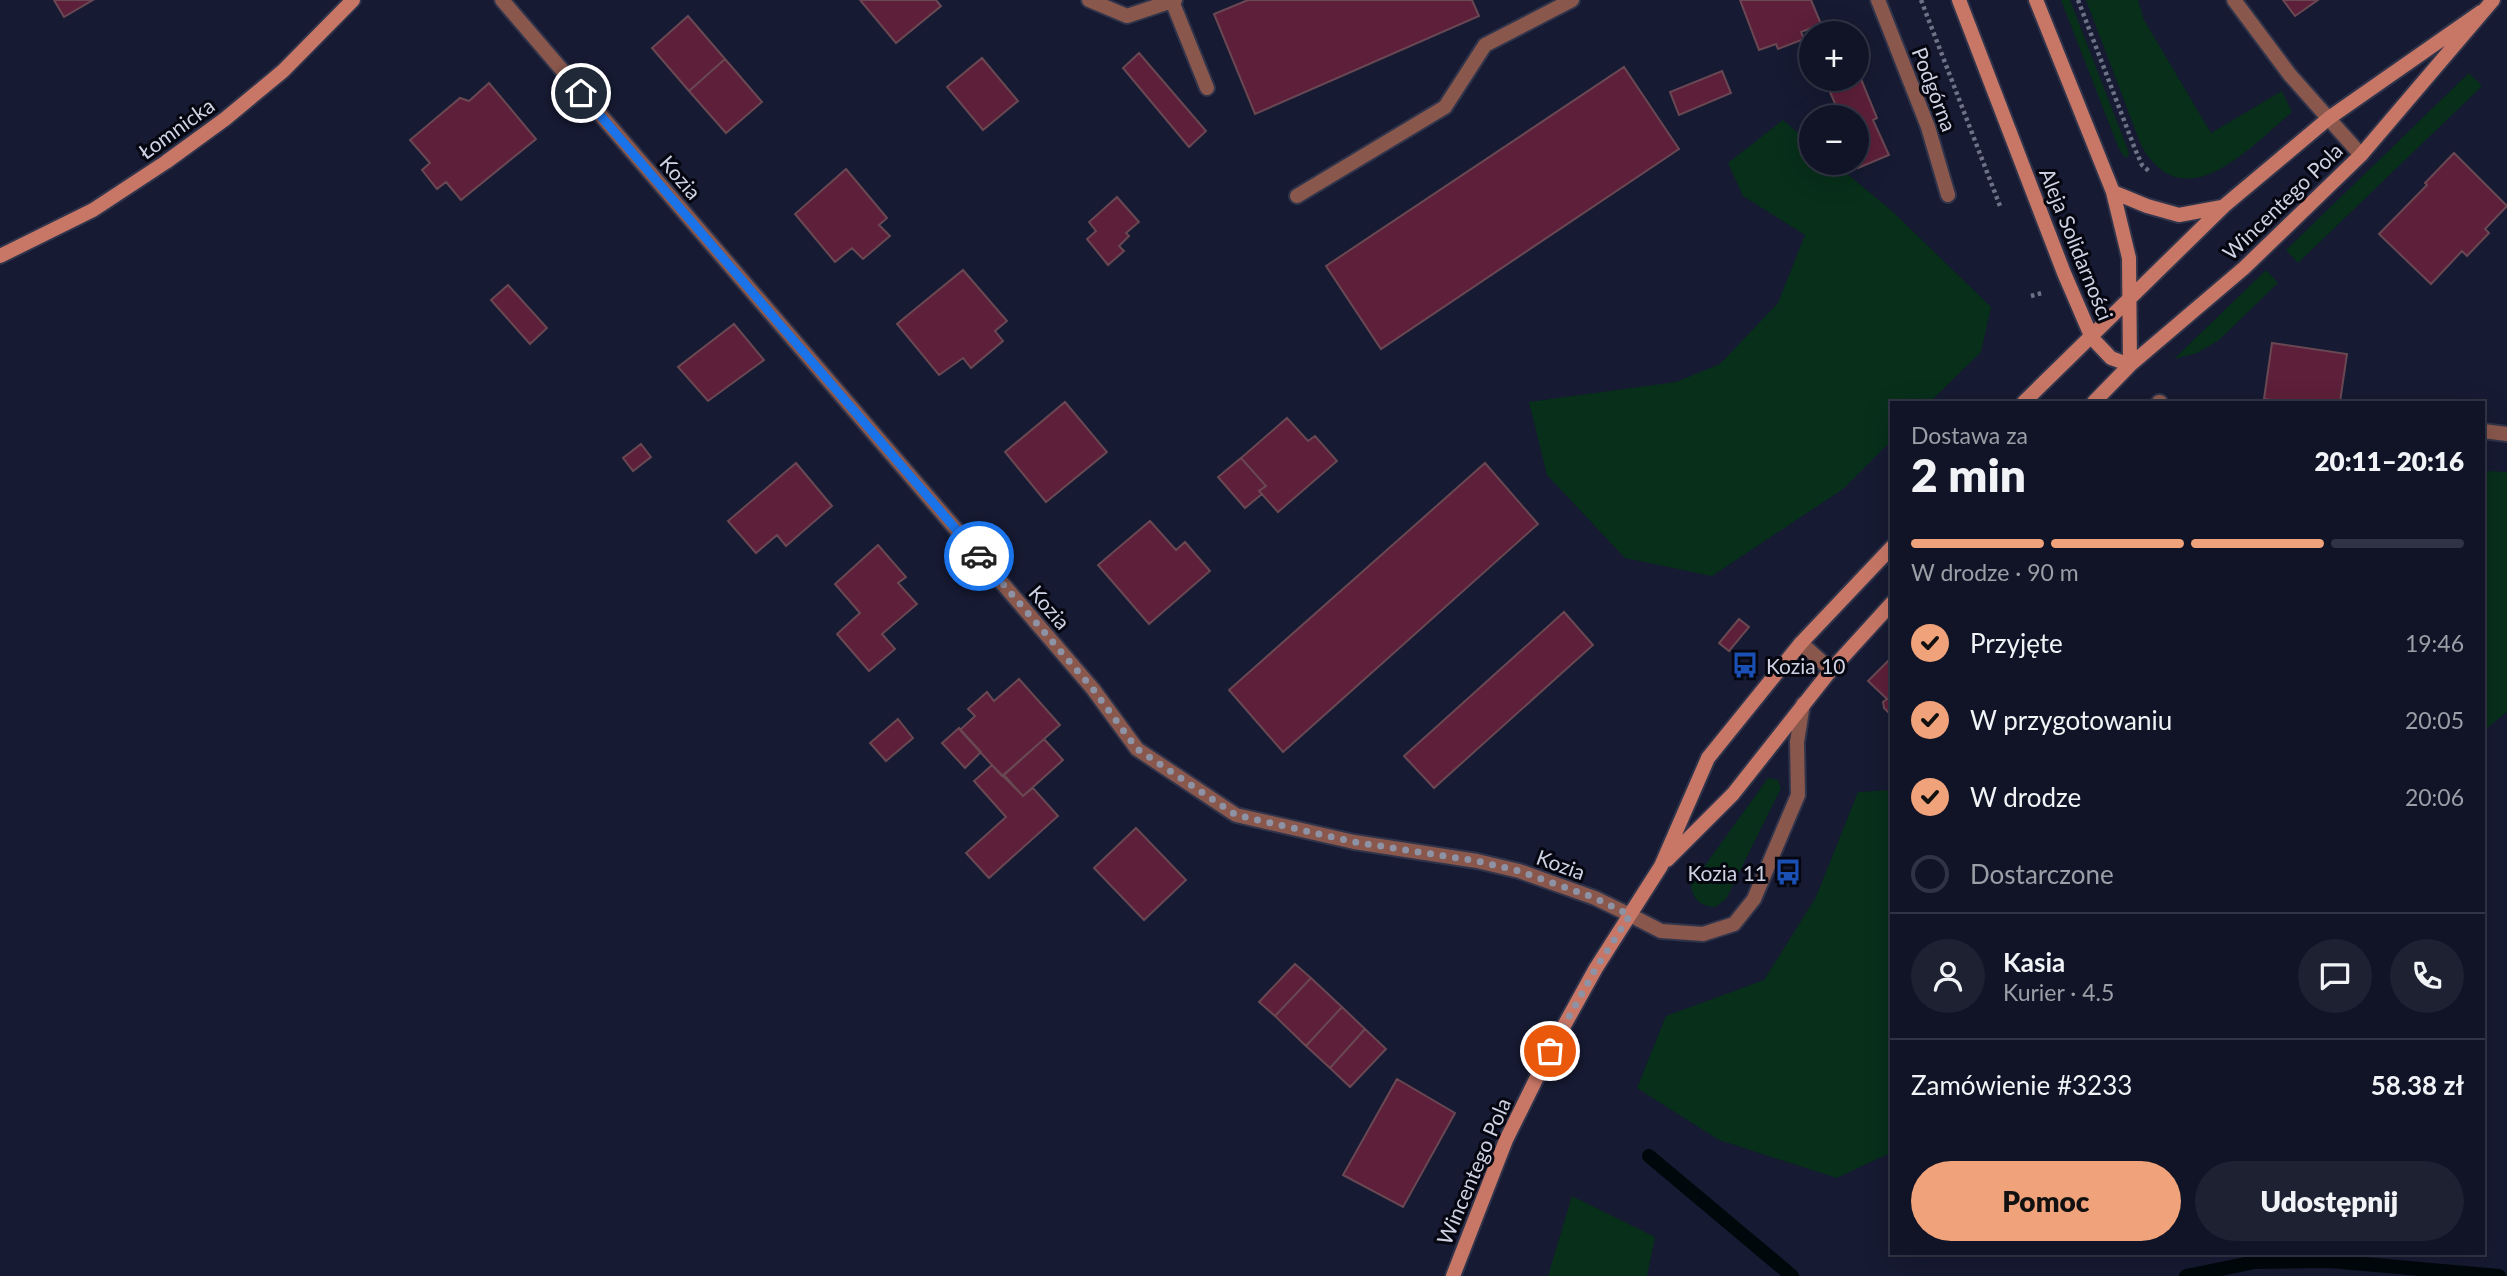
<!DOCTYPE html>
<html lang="pl">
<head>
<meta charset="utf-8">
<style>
  :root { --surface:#101426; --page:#1e2132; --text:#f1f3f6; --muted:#9c9ea7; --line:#303343; --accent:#f0a27a }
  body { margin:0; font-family:Lato,sans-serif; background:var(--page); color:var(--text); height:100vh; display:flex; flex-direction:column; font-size:26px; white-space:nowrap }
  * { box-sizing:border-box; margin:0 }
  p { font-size:23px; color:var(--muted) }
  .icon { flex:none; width:38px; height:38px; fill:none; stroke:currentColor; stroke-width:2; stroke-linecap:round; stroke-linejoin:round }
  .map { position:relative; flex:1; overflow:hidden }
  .side { position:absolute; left:1890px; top:401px; width:595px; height:854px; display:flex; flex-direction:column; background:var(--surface); border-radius:0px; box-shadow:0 7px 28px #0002,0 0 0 2px var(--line) }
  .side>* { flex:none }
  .controls { position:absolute; left:1799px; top:21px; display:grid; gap:14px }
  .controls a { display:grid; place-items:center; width:70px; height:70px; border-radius:50%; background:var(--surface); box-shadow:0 7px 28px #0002,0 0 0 2px var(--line); font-size:35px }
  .pin { position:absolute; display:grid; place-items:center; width:60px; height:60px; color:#fff; margin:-30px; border:4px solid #fff; border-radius:50%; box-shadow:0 2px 7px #0007 }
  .courier { position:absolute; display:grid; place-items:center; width:70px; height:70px; margin:-35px; border:5px solid #1a73e8; border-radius:50%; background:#fff; color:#222; box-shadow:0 2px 9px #0007 }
  .overview em { font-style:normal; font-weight:800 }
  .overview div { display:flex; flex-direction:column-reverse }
  .overview { display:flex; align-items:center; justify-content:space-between; height:119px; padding:0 21px }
  h1 { font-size:46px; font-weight:800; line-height:52px }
  .bar { display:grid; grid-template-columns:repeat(4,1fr); gap:10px 7px; align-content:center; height:84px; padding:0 21px }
  .bar i { height:9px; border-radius:5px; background:var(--line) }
  .bar .selected { background:var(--accent) }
  .bar p { grid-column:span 4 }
  .line { display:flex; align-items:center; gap:18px; padding:0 21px; border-top:2px solid var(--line) }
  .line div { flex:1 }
  .round { display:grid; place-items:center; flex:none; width:74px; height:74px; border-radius:37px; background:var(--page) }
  ol { padding:0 21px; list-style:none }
  li { display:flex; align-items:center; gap:21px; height:77px }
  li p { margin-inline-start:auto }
  li .icon { padding:7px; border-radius:50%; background:var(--accent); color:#111; stroke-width:4 }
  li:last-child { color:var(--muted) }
  li i { width:38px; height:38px; border:4px solid var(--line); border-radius:50% }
  .cta { display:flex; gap:14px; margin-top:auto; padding:14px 21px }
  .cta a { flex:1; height:80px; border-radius:42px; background:var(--accent); color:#111; font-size:28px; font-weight:800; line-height:80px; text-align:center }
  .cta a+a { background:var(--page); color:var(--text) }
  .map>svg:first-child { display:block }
  .green { fill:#072f1a }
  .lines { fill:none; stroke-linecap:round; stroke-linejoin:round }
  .stream { stroke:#01080b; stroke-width:14 }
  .building { fill:#5d1f39; stroke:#694853; stroke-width:2 }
  .lane-casing { stroke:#30344b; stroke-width:18 }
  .street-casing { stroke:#30344b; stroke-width:18 }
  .secondary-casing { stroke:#30344b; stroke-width:18 }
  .path { stroke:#6e7286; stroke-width:4.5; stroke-dasharray:3.5 3.5; stroke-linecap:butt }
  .lane { stroke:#89574c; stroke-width:14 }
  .street { stroke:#89574c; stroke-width:14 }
  .secondary { stroke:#c87766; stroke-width:14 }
  .done { stroke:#8e92a5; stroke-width:7; stroke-dasharray:0 12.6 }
  .route { stroke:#1a73e8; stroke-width:9 }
  .labels { text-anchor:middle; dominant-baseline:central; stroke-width:6; stroke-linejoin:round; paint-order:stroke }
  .street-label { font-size:21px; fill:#ced2e3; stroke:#050610 }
  .poi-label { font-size:21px; fill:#ced2e3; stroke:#050610; text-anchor:start }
</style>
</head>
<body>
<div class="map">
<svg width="2507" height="1276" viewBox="0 0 2507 1276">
  <rect width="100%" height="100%" fill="#161a32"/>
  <path class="green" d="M2061 0H2070L2129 153 2126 159 2119 149Z
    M2086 0H2138L2144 20 2211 133 2282 91 2292 112C2250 147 2184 222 2141 145Z
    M2469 73 2482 86 2298 263 2286 250Z
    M1783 120 1811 144V163H1834L1893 212 1991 307 1981 352 1930 402H1892V440L1843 489 1712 576 1625 558 1547 475 1529 402 1676 382 1720 364 1778 303 1805 235 1743 196 1728 163Z
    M2266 270 2278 283 2219 340 2197 353 2174 359Z
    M2483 471 2507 472V712L2483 731Z
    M1768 778 1778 780 1781 788 1726 899 1715 907C1701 907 1692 898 1691 885Z
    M1892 790V1152L1837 1178 1719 1140 1637 1088 1666 1016 1764 980 1816 897 1858 792Z
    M1572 1196 1655 1237 1647 1276H1548Z"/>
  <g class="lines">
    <path class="stream" d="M1649 1156 1792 1276
      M2186 1276 2255 1262 2330 1261 2499 1276"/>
  </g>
  <path class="building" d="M54 0H93L64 17Z
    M860 0H936L941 6 896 43Z
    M1248 0H1472L1479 16 1255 114 1214 14Z
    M1740 0H1811L1821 24 1801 32 1804 39 1778 49 1776 44 1759 50Z
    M2283 0H2318L2295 16Z
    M688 16 725 59 689 91 652 48Z
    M1139 53 1206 131 1189 147 1123 68Z
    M982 58 1018 101 983 130 947 87Z
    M725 59 762 102 726 133 689 91Z
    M1624 67 1679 149 1381 349 1326 266Z
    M1722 71 1731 93 1679 115 1670 92Z
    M1861 79 1877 118 1873 120 1889 155 1858 168 1855 163 1857 117H1841L1830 92Z
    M489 83 536 139 461 200 446 182 437 189 422 170 430 163 410 140 460 98 469 101Z
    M2454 153 2507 206 2485 229 2489 233 2467 256 2462 251 2431 284 2379 234 2427 185 2425 183Z
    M846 169 887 218 879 225 890 236 863 259 852 248 835 262 795 214Z
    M1117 197 1139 222 1126 233 1129 236 1119 246 1124 251 1108 265 1087 239 1096 231 1089 222Z
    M963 270 1007 321 995 331 1003 341 971 368 963 358 939 375 897 324Z
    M508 285 547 328 530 344 491 300Z
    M734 324 764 360 708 401 678 367Z
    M2272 343 2347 354 2340 402H2286L2264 399Z
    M1065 402 1107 452 1046 502 1005 452Z
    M1287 418 1308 441 1315 436 1337 461 1278 512 1259 491 1266 486 1241 458Z
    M641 444 651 457 633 471 623 458Z
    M1241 458 1266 486 1259 491 1262 494 1245 508 1218 477Z
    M796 463 832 506 786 546 777 535 756 553 728 521Z
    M1485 463 1538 524 1283 752 1229 690Z
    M1150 521 1176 550 1185 542 1210 571 1149 624 1098 565Z
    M878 545 906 577 898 583 917 604 882 634 895 649 869 671 837 634 860 613 835 584Z
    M1564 612 1593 645 1434 788 1404 756Z
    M1739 619 1749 627 1729 651 1719 643Z
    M1892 657V716L1884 708 1883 702 1887 699 1868 681Z
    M1019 679 1060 725 1002 776 960 730 975 716 968 709 987 692 994 701Z
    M898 719 913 738 886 761 870 743Z
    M959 728 981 752 965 768 942 743Z
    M1044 739 1063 760 1023 796 1004 775Z
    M992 765 1023 796 1033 788 1058 816 989 878 966 853 1006 817 974 781Z
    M1136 828 1186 880 1144 920 1094 868Z
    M1295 964 1311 978 1275 1016 1259 1002Z
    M1311 978 1342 1007 1306 1046 1275 1016Z
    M1342 1007 1365 1029 1330 1068 1306 1046Z
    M1365 1029 1386 1049 1350 1087 1330 1068Z
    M1397 1079 1455 1113 1403 1207 1343 1175Z"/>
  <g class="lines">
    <g class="lane-casing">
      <path id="lane" d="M1089 0 1127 16 1172 1
        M1175 0 1172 1 1207 88
        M1878 0 1928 127 1948 195
        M2234 0 2290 75 2361 155
        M1297 196 1445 107 1485 45 1572 0
        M1801 643 1831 670
        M1630 915 1661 931 1703 934 1734 924 1754 899 1798 795 1797 742 1803 704"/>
    </g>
    <g class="street-casing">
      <path id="street" d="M502 0 1093 689 1137 749 1236 815 1354 842 1477 861 1519 871 1595 898 1630 915
        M2159 402H2160
        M2483 431 2507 434"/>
    </g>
    <g class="secondary-casing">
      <path id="secondary" d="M1959 0 2064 273 2092 338 2111 358 2130 365
        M2036 0 2113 192 2129 258 2130 365
        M2113 192 2147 206 2179 215 2222 207
        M0 256 93 210 166 162 225 119 283 71 353 0
        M2024 402 2224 206 2329 118 2481 12
        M2094 402 2130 365 2244 268 2361 155 2493 0
        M1667 860 1733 794 1831 670 1892 603
        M1453 1276 1506 1140 1550 1051 1596 968 1661 866 1708 758 1801 643 1892 547"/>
    </g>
    <path class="path" d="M1921 0 2000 206
      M2078 0 2135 149 2142 165 2150 172
      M2031 296 2042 293"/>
    <use href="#lane" class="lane"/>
    <use href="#street" class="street"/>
    <use href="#secondary" class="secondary"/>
  </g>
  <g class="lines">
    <path class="done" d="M979 556 1093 689 1137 749 1236 815 1354 842 1477 861 1519 871 1595 898 1630 915 1596 968 1550 1051"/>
    <path class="route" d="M581 93 979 556"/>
  </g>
  <defs>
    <g id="bus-bare" transform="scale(2.1)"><path d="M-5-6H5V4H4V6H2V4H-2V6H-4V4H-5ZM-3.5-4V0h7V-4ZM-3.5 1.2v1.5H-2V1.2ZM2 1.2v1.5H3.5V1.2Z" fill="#1a4fb4" stroke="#050610" stroke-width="2.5" paint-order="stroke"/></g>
  </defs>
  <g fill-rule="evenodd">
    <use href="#bus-bare" x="1745" y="665"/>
    <use href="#bus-bare" x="1788" y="872"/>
  </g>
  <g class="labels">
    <g class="street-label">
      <text transform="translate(1935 89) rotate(69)">Podgórna</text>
      <text transform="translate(176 128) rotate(-36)">Łomnicka</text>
      <text transform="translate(681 177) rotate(49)">Kozia</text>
      <text transform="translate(2282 201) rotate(-44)">Wincentego Pola</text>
      <text transform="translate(2077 244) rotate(68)">Aleja Solidarności</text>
      <text transform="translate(1050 607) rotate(49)">Kozia</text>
      <text transform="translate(1561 864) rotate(20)">Kozia</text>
      <text transform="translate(1473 1171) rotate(-67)">Wincentego Pola</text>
    </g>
    <g class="poi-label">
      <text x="1766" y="665">Kozia 10</text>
      <text x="1767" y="872" text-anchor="end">Kozia 11</text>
    </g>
  </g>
</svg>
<div class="controls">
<a>+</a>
<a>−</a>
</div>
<div class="pin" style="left:1550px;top:1051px;background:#ea580c"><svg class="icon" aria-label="bag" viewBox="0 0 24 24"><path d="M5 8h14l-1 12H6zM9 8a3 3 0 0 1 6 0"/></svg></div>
<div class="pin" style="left:581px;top:93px;background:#1f2937"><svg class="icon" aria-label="home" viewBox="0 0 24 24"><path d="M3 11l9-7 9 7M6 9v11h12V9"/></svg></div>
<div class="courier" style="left:979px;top:556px"><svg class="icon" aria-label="car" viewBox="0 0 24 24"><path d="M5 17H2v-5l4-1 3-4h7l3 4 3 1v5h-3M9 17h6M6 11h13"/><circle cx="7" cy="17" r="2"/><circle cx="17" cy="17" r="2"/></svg></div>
<section class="side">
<div class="overview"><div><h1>2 min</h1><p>Dostawa za</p></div><em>20:11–20:16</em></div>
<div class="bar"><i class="selected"></i><i class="selected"></i><i class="selected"></i><i></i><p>W drodze · 90 m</p></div>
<ol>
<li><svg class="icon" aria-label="check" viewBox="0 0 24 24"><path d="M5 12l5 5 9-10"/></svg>Przyjęte<p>19:46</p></li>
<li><svg class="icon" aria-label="check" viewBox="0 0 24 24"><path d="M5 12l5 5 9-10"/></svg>W przygotowaniu<p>20:05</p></li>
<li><svg class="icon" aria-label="check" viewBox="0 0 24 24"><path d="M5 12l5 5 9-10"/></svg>W drodze<p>20:06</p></li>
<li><i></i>Dostarczone</li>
</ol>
<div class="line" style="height:126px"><a class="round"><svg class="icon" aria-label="person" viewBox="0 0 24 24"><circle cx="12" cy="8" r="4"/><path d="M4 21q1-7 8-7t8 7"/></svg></a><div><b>Kasia</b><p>Kurier · 4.5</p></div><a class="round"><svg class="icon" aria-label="chat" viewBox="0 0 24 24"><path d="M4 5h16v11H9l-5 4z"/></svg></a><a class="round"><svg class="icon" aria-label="phone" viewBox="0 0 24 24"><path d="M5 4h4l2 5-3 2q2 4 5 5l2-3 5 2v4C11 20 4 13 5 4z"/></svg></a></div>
<div class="line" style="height:91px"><div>Zamówienie #3233</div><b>58.38 zł</b></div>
<div class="cta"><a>Pomoc</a><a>Udostępnij</a></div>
</section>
</div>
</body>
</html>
